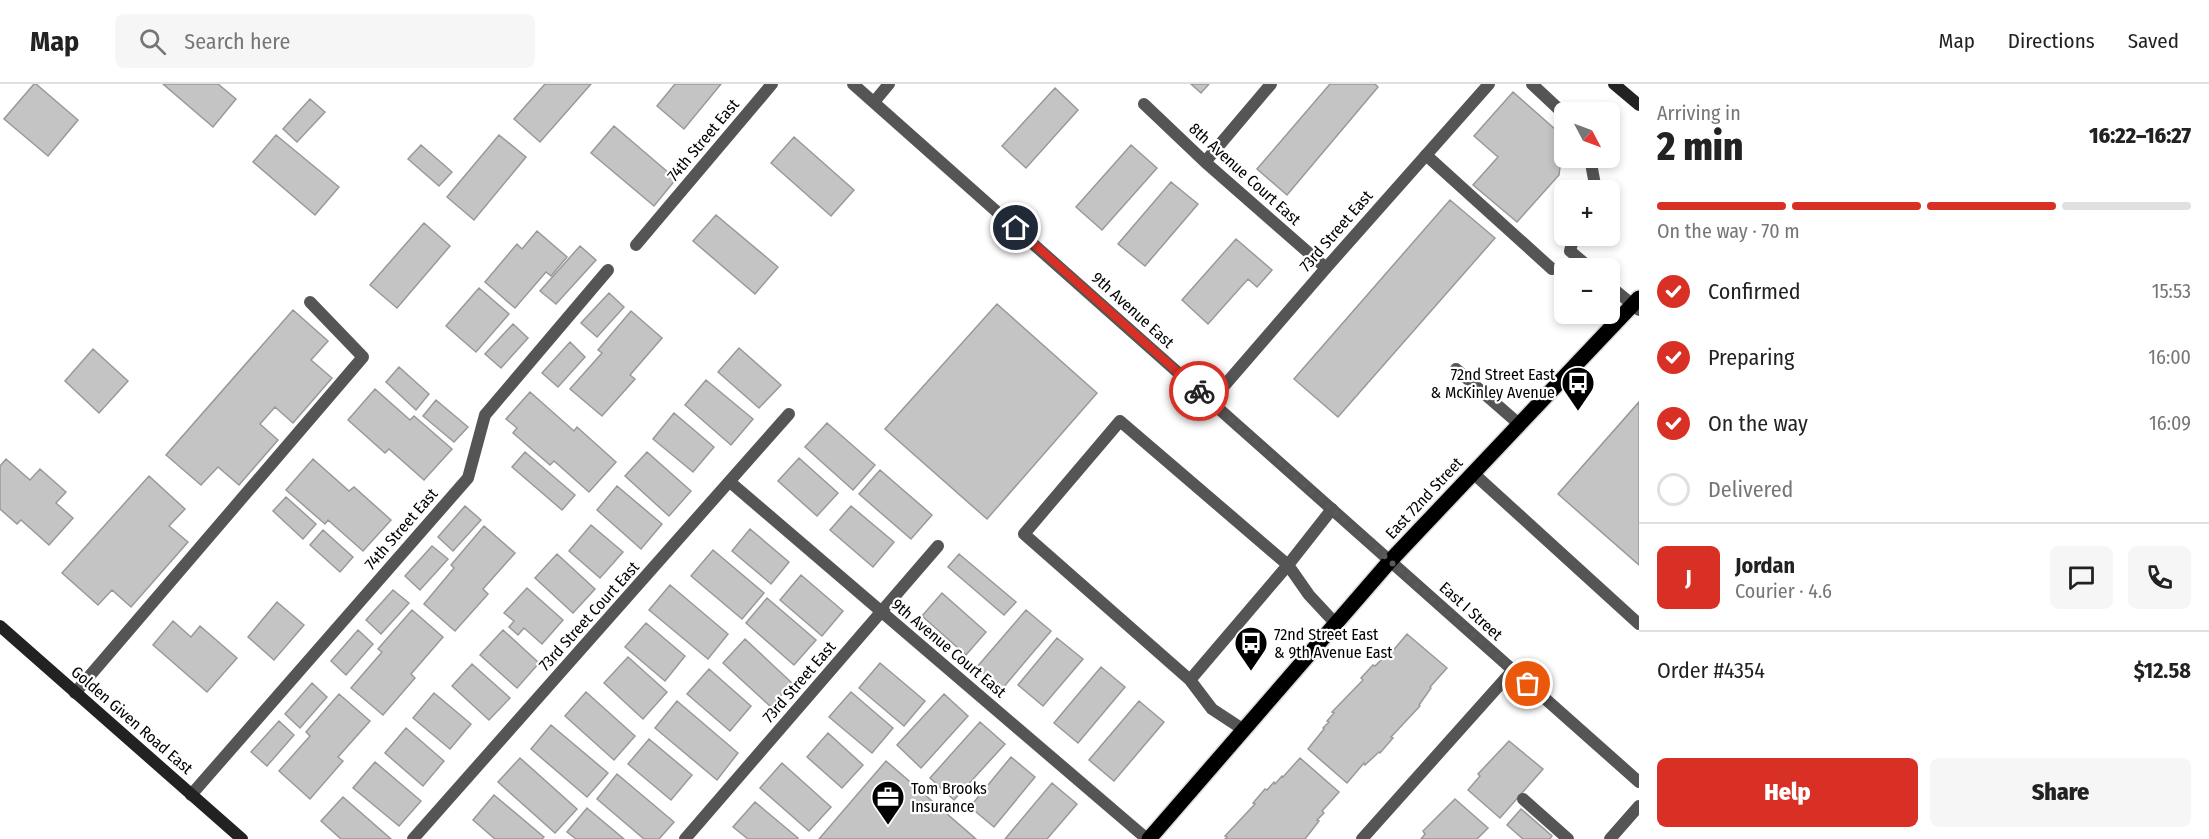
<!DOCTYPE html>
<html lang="en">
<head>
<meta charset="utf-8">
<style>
  :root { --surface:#fff; --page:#f6f6f6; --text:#222; --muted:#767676; --line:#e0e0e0; --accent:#d93025 }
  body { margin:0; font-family:"Fira Sans Condensed",sans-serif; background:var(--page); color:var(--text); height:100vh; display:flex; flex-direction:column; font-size:22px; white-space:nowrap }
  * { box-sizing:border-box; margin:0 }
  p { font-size:20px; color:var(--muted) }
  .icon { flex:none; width:33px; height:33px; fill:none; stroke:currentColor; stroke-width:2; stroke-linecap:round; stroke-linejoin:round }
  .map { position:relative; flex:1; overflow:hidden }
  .drawer { display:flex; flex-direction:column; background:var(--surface); width:570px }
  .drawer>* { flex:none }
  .needle { width:39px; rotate:131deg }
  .buttons { position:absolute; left:1554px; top:18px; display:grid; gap:12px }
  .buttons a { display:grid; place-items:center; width:66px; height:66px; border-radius:9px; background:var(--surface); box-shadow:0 3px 9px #0003; font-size:30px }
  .pin { position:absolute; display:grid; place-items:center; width:51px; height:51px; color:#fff; margin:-26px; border:3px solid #fff; border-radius:50%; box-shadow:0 2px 6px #0007 }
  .courier { position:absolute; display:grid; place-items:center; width:60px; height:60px; margin:-30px; border:4px solid #d93025; border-radius:50%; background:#fff; color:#222; box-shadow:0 2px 8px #0007 }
  .headline em { font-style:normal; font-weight:800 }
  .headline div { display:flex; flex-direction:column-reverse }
  .headline { display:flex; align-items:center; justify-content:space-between; height:102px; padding:0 18px }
  h1 { font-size:39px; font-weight:800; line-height:45px }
  .bar { display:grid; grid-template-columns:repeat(4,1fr); gap:9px 6px; align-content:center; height:72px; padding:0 18px }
  .bar i { height:8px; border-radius:4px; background:var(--line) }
  .bar .active { background:var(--accent) }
  .bar p { grid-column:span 4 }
  .line { display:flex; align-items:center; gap:15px; padding:0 18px; border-top:2px solid var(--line) }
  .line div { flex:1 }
  .round { display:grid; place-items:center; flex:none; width:63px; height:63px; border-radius:9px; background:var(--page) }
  ol { padding:0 18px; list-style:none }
  li { display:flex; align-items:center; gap:18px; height:66px }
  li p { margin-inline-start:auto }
  li .icon { padding:6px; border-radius:50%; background:var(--accent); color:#fff; stroke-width:4 }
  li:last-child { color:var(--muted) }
  li i { width:33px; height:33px; border:3px solid var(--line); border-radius:50% }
  .primary-button { display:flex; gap:12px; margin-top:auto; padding:12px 18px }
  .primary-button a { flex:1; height:69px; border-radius:9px; background:var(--accent); color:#fff; font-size:24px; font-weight:800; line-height:69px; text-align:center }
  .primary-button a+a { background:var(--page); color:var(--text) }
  header { display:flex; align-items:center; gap:36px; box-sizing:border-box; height:84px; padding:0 30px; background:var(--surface); border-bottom:2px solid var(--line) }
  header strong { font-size:28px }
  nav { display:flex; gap:33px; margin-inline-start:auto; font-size:21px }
  .search { width:420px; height:54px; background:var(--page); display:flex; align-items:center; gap:15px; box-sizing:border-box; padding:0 21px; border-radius:9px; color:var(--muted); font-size:22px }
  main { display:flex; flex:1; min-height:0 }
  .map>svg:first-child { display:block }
  .building { fill:#c4c4c4; stroke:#999; stroke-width:1.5 }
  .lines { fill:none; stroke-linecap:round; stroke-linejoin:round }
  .primary-casing { stroke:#dbdbdb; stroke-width:18 }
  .lane { stroke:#555; stroke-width:12 }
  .street { stroke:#555; stroke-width:12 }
  .secondary { stroke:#222; stroke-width:12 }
  .primary { stroke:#000; stroke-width:15 }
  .done { stroke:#595959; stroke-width:6; stroke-dasharray:0 10.8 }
  .route { stroke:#d93025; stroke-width:8 }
  .labels { text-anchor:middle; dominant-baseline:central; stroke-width:4.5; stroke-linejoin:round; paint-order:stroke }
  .street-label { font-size:16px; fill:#000; stroke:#fff }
  .poi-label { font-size:16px; fill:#000; stroke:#fff; text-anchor:start }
</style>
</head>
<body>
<header>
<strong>Map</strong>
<div class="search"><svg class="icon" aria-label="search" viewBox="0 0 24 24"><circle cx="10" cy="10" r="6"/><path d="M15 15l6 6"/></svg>Search here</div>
<nav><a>Map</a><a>Directions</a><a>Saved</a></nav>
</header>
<main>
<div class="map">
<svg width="1639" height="755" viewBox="0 0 1639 755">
  <rect width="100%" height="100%" fill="#fff"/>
  <path class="building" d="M34 0H36L78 36 48 72 4 35Z
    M163 0H218L236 15 213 43Z
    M545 0H591L540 58 514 35Z
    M675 0H721L684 45 657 22Z
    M1191 0H1209L1201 9Z
    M1330 0H1375L1378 3 1287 111 1257 85Z
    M1055 4 1078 26 1026 84 1002 62Z
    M1513 8 1564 53 1559 91 1517 138 1473 101 1498 73 1474 52Z
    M310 15 325 28 297 58 283 45Z
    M614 42 676 95 654 122 591 69Z
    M276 51 339 103 315 131 253 78Z
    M499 51 526 73 474 136 447 113Z
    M794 53 854 106 831 132 771 79Z
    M421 61 452 88 439 102 408 75Z
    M1131 61 1157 84 1102 146 1076 123Z
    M1171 98 1198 120 1145 182 1118 160Z
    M1450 116 1495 154 1338 333 1294 295Z
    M716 131 778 183 755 210 693 157Z
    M424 139 450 162 397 224 370 201Z
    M537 147 567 173 551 192 546 188 515 224 485 198 517 160 522 165Z
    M1236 155 1272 186 1257 203 1248 195 1208 240 1182 216Z
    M580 162 596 176 556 220 540 207Z
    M479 204 509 230 476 268 446 242Z
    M609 209 624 223 597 253 581 239Z
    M997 220 1097 309 987 435 885 345Z
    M293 226 328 257 311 276 332 294 293 339 275 323 260 340 278 356 239 401 218 383 201 401 166 371Z
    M631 227 662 254 630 291 635 295 602 332 570 305 602 269 598 266Z
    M513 240 528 254 501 284 485 270Z
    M570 258 585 273 558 303 542 289Z
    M739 264 781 301 759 324 718 288Z
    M93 265 128 297 99 329 65 297Z
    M399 283 429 310 416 326 386 298Z
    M706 296 753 335 731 361 685 321Z
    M375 305 410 336 414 332 452 365 424 396 389 365 385 369 348 336Z
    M530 308 574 347 577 343 616 378 589 408 554 377 550 381 513 349 517 344 506 335Z
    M436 316 468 343 454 358 423 332Z
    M1639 318V481L1558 410Z
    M674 329 714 363 693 388 653 355Z
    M827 339 875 381 853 406 805 363Z
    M525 368 575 411 562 426 512 383Z
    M647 368 691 407 669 432 625 392Z
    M799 374 838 409 817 432 778 397Z
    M6 375 30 396 40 385 66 408 56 419 73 434 49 461 21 436 17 440 0 425V382Z
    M313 375 349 407 354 403 391 436 363 467 328 436 325 440 286 406Z
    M880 386 932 431 911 455 859 410Z
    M149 392 185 425 169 442 188 458 131 523 112 506 98 521 62 489Z
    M617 402 662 440 641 465 597 426Z
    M286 413 316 440 303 455 273 427Z
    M465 422 481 436 453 467 438 453Z
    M851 422 894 458 873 483 830 446Z
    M591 441 623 468 600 494 569 467Z
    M484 442 515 469 483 505 488 510 455 547 424 520 454 484 451 481Z
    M750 445 789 478 771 500 732 467Z
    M323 446 353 473 340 488 310 461Z
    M432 462 448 475 420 506 405 492Z
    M713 466 764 509 742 535 691 492Z
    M557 470 595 505 573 529 535 494Z
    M959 470 1016 518 1004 531 948 483Z
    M801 491 843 527 822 552 780 516Z
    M670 501 728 550 708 575 649 526Z
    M527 504 563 536 542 560 524 544 518 551 509 543 514 537 504 529Z
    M393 506 409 519 381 550 366 536Z
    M942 509 986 548 966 571 922 532Z
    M767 514 816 556 794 581 746 539Z
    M277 518 304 541 274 576 248 553Z
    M412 526 443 553 411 590 415 594 383 631 351 604 382 568 378 565Z
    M1026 526 1051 547 1002 605 977 583Z
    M173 537 191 553 200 542 237 574 207 608 153 561Z
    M646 539 685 572 665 597 625 563Z
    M358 546 373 560 346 591 331 577Z
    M503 546 539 579 517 604 480 571Z
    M1407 550 1447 584 1430 603 1431 604 1419 621 1420 622 1391 653 1393 654 1380 669 1379 668 1365 681 1364 679 1347 699 1308 665 1324 645 1323 644 1329 638 1327 637 1334 629 1332 628 1363 596 1361 594 1373 581 1375 582 1389 568 1391 569Z
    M1057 554 1083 575 1043 622 1018 601Z
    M745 555 792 599 771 623 723 579Z
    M628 573 667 608 643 635 604 599Z
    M880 579 925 617 904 642 859 604Z
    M472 580 510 614 489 636 452 602Z
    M1101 583 1125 603 1078 659 1054 639Z
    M709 585 751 622 730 647 687 610Z
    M312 599 327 613 300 644 285 630Z
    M586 608 635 652 614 676 565 632Z
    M851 608 893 644 872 669 829 633Z
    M434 609 471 640 450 665 413 634Z
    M339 610 370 637 338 673 343 677 310 715 279 687 310 652 306 648Z
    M944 610 968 632 921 684 897 661Z
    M677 617 738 669 717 696 655 644Z
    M1139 617 1164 638 1114 697 1089 676Z
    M279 637 294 651 267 682 251 668Z
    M980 638 1005 660 954 716 930 694Z
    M551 641 608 689 587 713 531 665Z
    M406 644 444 677 423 702 385 669Z
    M828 649 863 681 842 704 807 673Z
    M649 655 692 691 671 716 628 680Z
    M1509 657 1543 685 1500 734 1468 706 1480 692 1478 690Z
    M1011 673 1035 693 994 743 970 723Z
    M520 674 577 725 555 749 498 698Z
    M1300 674 1339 708 1322 727 1324 729 1317 736 1319 737 1305 755H1225L1227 753 1225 752 1255 720 1253 719 1265 705 1267 706 1274 698 1275 700 1282 692 1283 693Z
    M886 677 976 755H819Z
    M375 678 421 717 399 742 353 704Z
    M782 679 831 723 809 747 760 704Z
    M617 690 674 738 659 755H644L597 715Z
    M1052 699 1077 720 1047 755H1005Z
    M494 711 544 753 542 755H495L473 736Z
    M343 713 391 755H341L321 737Z
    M1455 715 1488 744 1477 755H1421L1425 750 1423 747Z
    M755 718 798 754 797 755H748L733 743Z
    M587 724 624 755H576L567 748Z
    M1521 725 1552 752 1550 755H1523L1507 741Z"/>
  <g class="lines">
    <g class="primary-casing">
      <path id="primary" d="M1149 755 1390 477 1639 214"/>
    </g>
    <path class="lane" d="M1532 0 1564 30
      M1426 71 1552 185
      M1590 74 1596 106
      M1574 152 1570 167 1590 184
      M1610 202 1639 226
      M1456 285 1519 340
      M1473 389 1639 540
      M1190 596 1288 481 1332 425
      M75 609 363 273 310 218
      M1244 646 1212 625 1190 596 1024 450 1120 337 1288 481 1309 511 1336 540
      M1523 715 1568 755
      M1362 755 1513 586
      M1610 755 1639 722"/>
    <path class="street" d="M853 0 1639 698
      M874 18 889 0
      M1144 20 1205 78 1326 184
      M1205 78 1271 0
      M636 161 772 0
      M1211 317 1326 184 1489 0
      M730 398 1147 755
      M191 711 468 394 485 331 608 186
      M413 755 789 330
      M685 755 938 462"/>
    <path class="secondary" d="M1614 0 1639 21
      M0 542 242 755"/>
    <use href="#primary" class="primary"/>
  </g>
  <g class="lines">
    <path class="done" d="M1199 307 1528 600"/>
    <path class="route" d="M1016 144 1199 307"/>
  </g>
  <defs>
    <g id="bus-pin" transform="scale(1.725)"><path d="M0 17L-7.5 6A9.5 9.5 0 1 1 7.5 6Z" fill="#000" stroke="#fff"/><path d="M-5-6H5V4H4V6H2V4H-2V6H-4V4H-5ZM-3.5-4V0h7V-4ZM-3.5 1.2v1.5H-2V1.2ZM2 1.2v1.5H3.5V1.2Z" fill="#fff"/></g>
    <g id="office-pin" transform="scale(1.725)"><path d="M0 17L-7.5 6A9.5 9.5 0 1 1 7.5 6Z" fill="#000" stroke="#fff"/><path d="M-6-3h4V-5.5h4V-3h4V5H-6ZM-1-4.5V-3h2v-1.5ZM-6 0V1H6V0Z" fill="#fff"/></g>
  </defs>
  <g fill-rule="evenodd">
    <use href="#bus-pin" x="1578" y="299"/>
    <use href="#bus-pin" x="1251" y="559"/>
    <use href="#office-pin" x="888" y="713"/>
  </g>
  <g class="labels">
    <g class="street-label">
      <text transform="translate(703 56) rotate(-50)">74th Street East</text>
      <text transform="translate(1245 90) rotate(42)">8th Avenue Court East</text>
      <text transform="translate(1336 147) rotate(-49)">73rd Street East</text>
      <text transform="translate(1133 226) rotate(42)">9th Avenue East</text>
      <text transform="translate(1424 414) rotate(-47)">East 72nd Street</text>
      <text transform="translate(401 445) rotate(-49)">74th Street East</text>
      <text transform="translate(1471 527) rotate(42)">East I Street</text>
      <text transform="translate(589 532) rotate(-48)">73rd Street Court East</text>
      <text transform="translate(949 564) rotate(40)">9th Avenue Court East</text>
      <text transform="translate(799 598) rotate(-49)">73rd Street East</text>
      <text transform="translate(132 636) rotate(41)">Golden Given Road East</text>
    </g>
    <g class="poi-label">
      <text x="1555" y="290" text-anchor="end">72nd Street East<tspan x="1555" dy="18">&amp; McKinley Avenue</tspan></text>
      <text x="1274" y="550">72nd Street East<tspan x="1274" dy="18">&amp; 9th Avenue East</tspan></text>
      <text x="911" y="704">Tom Brooks<tspan x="911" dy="18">Insurance</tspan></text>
    </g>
  </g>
</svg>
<div class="buttons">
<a><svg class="needle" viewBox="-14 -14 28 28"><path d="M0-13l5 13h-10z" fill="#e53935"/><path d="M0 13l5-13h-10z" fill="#767676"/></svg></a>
<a>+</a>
<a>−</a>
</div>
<div class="pin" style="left:1528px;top:600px;background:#ea580c"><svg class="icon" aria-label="bag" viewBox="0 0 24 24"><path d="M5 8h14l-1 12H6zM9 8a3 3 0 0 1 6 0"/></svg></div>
<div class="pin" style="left:1016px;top:144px;background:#1f2937"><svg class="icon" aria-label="home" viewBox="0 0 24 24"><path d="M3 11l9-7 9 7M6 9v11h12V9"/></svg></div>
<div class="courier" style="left:1199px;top:307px"><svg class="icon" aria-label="bike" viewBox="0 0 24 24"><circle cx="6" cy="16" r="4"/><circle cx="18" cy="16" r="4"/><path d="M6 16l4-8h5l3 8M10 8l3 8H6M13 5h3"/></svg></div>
</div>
<section class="drawer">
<div class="headline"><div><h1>2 min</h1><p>Arriving in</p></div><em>16:22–16:27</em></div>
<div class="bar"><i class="active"></i><i class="active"></i><i class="active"></i><i></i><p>On the way · 70 m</p></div>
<ol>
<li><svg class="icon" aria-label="check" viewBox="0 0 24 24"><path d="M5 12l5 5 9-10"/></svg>Confirmed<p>15:53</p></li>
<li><svg class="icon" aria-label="check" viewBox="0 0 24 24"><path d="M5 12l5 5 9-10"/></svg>Preparing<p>16:00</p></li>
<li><svg class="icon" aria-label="check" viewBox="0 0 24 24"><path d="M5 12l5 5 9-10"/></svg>On the way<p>16:09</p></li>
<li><i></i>Delivered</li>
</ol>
<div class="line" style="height:108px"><b class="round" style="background:var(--accent);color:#fff">J</b><div><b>Jordan</b><p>Courier · 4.6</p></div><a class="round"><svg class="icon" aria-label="chat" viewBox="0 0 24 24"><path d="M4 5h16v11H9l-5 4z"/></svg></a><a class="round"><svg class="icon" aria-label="phone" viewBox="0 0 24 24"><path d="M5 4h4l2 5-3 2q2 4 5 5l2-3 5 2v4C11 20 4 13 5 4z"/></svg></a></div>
<div class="line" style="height:78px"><div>Order #4354</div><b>$12.58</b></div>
<div class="primary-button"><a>Help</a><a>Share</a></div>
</section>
</main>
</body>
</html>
